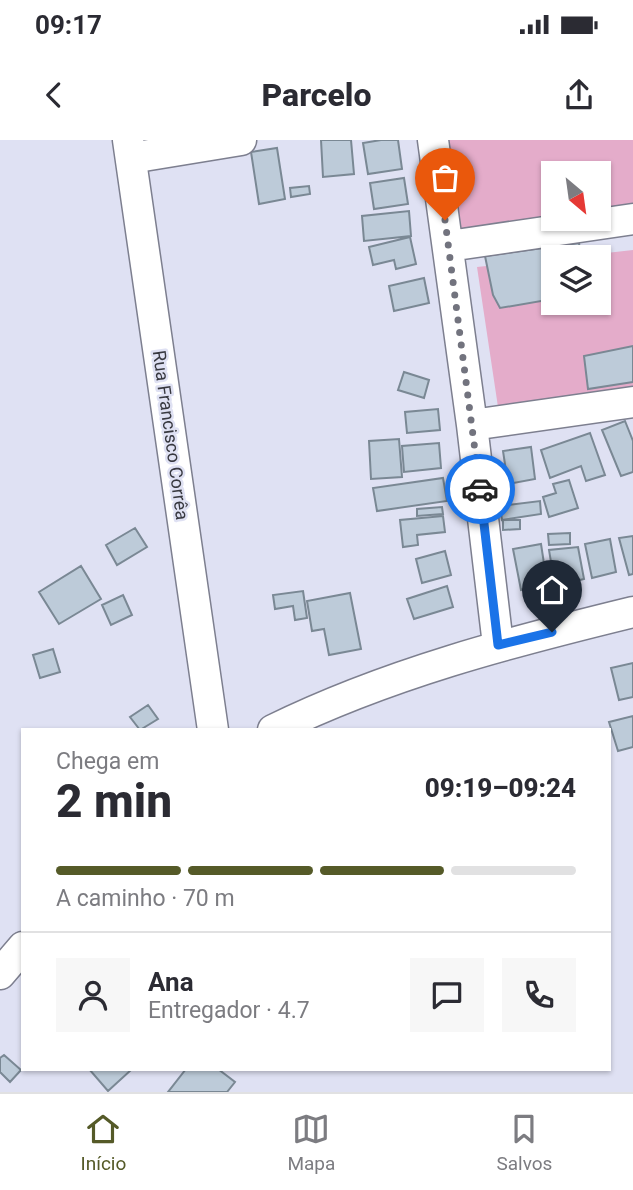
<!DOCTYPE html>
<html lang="pt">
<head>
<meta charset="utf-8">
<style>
  :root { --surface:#fff; --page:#f7f7f7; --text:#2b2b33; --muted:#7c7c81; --line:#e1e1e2; --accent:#555a28 }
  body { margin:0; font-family:Roboto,sans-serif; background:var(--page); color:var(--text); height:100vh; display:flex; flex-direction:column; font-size:26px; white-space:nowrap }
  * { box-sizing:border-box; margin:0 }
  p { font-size:23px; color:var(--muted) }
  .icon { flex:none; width:38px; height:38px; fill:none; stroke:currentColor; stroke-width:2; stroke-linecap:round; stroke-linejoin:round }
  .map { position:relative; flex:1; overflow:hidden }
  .drawer { position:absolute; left:21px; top:588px; width:590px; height:343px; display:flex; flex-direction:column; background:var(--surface); border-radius:0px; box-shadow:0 2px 5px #0004 }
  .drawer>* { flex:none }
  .needle { width:46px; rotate:151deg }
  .buttons { position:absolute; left:541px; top:21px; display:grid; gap:14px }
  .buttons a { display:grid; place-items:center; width:70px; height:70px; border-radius:0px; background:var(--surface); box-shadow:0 2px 5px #0004; font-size:35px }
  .pin { position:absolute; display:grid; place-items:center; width:60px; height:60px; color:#fff; margin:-72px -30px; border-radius:50% 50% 50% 0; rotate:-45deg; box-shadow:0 0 7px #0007 }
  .pin .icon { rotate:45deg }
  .courier { position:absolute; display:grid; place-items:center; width:70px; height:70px; margin:-35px; border:5px solid #1a73e8; border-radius:50%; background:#fff; color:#222; box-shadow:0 2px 9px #0007 }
  .overview em { font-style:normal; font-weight:800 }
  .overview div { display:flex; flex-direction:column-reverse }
  .overview { display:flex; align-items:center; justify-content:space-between; height:119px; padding:0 35px }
  h1 { font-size:46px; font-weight:800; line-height:52px }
  .bar { display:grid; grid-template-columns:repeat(4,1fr); gap:10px 7px; align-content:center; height:84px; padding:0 35px }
  .bar i { height:9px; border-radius:5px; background:var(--line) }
  .bar .on { background:var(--accent) }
  .bar p { grid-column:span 4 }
  .line { display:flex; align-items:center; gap:18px; padding:0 35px; border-top:2px solid var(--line) }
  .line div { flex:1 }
  .round { display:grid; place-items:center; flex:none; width:74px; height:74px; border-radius:0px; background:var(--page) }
  .status { display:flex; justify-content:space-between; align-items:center; height:49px; padding:0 35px; background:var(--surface); direction:ltr }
  .status svg { height:19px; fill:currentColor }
  header { display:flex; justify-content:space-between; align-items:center; height:91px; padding:0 35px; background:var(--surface); font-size:32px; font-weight:800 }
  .tab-bar { display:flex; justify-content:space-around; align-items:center; height:98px; border-top:2px solid var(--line); background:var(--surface); font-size:19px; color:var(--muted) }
  .tab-bar a { display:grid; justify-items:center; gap:4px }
  .tab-bar .on { color:var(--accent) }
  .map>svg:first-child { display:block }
  .green { fill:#e4acca }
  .building { fill:#bdcbd9; stroke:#7a8894; stroke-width:2 }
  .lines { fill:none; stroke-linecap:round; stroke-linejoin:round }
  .minor-casing { stroke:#7d7f8f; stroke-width:33 }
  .minor { stroke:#fff; stroke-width:30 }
  .done { stroke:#72737e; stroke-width:7; stroke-dasharray:0 12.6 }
  .route { stroke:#1a73e8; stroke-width:9 }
  .labels { text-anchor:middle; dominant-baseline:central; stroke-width:5; stroke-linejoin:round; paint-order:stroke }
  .street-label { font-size:18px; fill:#37383f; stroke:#dfe1f3 }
</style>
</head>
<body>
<div class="status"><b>09:17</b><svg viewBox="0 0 49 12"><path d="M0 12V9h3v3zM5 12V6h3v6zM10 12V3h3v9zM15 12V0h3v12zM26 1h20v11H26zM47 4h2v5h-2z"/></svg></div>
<header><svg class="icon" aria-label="back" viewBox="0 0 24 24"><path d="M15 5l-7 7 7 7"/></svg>Parcelo<svg class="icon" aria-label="share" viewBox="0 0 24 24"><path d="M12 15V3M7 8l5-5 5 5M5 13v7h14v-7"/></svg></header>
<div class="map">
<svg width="633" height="952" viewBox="0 0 633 952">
  <rect width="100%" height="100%" fill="#dfe1f3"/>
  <path class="green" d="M449 0H633V67L599 72 598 33H553V78L460 90Z
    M633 110V247L498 267 477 127 553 119V163H598V117H571Z"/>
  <path class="building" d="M321 0H351L354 34 323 37Z
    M381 0H398L402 29 368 34 363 3Z
    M277 8 285 59 259 64 251 12Z
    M404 38 408 64 374 69 370 43Z
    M309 46 310 54 291 57 290 48Z
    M409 71 411 96 364 101 362 76Z
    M410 97 416 124 396 129 394 120 373 125 369 107Z
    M579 103 581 117 601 111 606 145 598 147V117H553V159L500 168 493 155 485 116Z
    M424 138 429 163 394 171 389 146Z
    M633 206V242L588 249 584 216Z
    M404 232 429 240 424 258 398 250Z
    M438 269 440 290 407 293 405 272Z
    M625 281 633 301V332L621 336 602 290Z
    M590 293 605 335 586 341 581 326 550 338 541 310Z
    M399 299 402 337 371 339 369 301Z
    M439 303 441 328 404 332 402 306Z
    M531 307 535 339 508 344 503 311Z
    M443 338 447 361 377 371 373 348Z
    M569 340 578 368 549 377 543 357 556 353 553 344Z
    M540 361 541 374 502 380 500 366Z
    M442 367 443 374 417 376V369Z
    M443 376 445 392 417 395 418 405 403 407 400 380Z
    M503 380H520V389L503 390Z
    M135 388 147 407 117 425 106 405Z
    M570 393V404L549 405 548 394Z
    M633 396V434L629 435 619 398Z
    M610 399 616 432 592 438 585 404Z
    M541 404 547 443 521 450 513 409Z
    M578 407 584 439 555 446 549 410Z
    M445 411 451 435 422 443 416 419Z
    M81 426 101 459 59 484 39 452Z
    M447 446 453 467 414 479 407 459Z
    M303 451 307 478 295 480 293 466 275 469 273 455Z
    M350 453 361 509 329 515 324 489 312 491 307 461Z
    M123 455 132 475 111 485 102 465Z
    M53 509 60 532 40 538 33 515Z
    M633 523V557L619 560 611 528Z
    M148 565 158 579 140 590 130 577Z
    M633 576V607L618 611 609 582Z
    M4 915 21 930 10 942 0 932V918Z
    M89 929H130L131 930 108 951Z
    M186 929H218L235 942 227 952H168Z"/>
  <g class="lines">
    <g class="minor-casing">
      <path id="minor" d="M128 0 213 590
        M433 0 472 285 498 505
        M131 18 241 0
        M449 106 633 79
        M472 285 633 262
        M273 590C387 534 510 502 633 472
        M0 834 23 807"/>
    </g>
    <use href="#minor" class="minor"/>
  </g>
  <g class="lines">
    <path class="done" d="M445 80 480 349"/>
    <path class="route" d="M480 349 498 505 552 492"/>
  </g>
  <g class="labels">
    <g class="street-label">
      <text transform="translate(171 295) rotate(82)">Rua Francisco Corrêa</text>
    </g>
  </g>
</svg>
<div class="buttons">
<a><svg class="needle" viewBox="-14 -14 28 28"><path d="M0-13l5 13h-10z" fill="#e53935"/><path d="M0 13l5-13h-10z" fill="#7c7c81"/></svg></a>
<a><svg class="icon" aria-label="layers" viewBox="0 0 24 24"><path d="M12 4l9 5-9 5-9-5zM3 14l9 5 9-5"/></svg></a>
</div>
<div class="pin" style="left:445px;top:80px;background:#ea580c"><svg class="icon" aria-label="bag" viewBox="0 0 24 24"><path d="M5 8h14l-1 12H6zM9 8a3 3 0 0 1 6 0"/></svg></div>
<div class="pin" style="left:552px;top:492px;background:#1f2937"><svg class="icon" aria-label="home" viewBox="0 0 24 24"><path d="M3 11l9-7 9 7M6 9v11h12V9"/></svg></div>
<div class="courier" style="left:480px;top:349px"><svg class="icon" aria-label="car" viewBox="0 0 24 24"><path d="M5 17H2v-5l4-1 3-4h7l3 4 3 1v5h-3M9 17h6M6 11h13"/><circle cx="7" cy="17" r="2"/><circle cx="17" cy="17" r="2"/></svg></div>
<section class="drawer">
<div class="overview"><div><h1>2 min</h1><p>Chega em</p></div><em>09:19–09:24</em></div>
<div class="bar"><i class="on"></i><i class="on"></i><i class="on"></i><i></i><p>A caminho · 70 m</p></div>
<div class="line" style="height:126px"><a class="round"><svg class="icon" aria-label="person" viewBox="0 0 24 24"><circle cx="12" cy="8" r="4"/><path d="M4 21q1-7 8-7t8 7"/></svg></a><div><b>Ana</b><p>Entregador · 4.7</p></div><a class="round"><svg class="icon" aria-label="chat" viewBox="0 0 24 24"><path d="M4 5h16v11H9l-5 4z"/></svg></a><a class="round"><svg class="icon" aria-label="phone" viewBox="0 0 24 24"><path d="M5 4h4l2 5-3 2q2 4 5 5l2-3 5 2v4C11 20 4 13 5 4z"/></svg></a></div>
</section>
</div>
<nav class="tab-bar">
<a class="on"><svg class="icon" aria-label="home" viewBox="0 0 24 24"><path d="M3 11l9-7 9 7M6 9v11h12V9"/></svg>Início</a>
<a><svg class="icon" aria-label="map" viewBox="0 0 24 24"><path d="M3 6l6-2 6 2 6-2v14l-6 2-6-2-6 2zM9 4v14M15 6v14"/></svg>Mapa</a>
<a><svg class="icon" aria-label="saved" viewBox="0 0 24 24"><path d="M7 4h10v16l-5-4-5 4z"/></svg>Salvos</a>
</nav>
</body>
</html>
